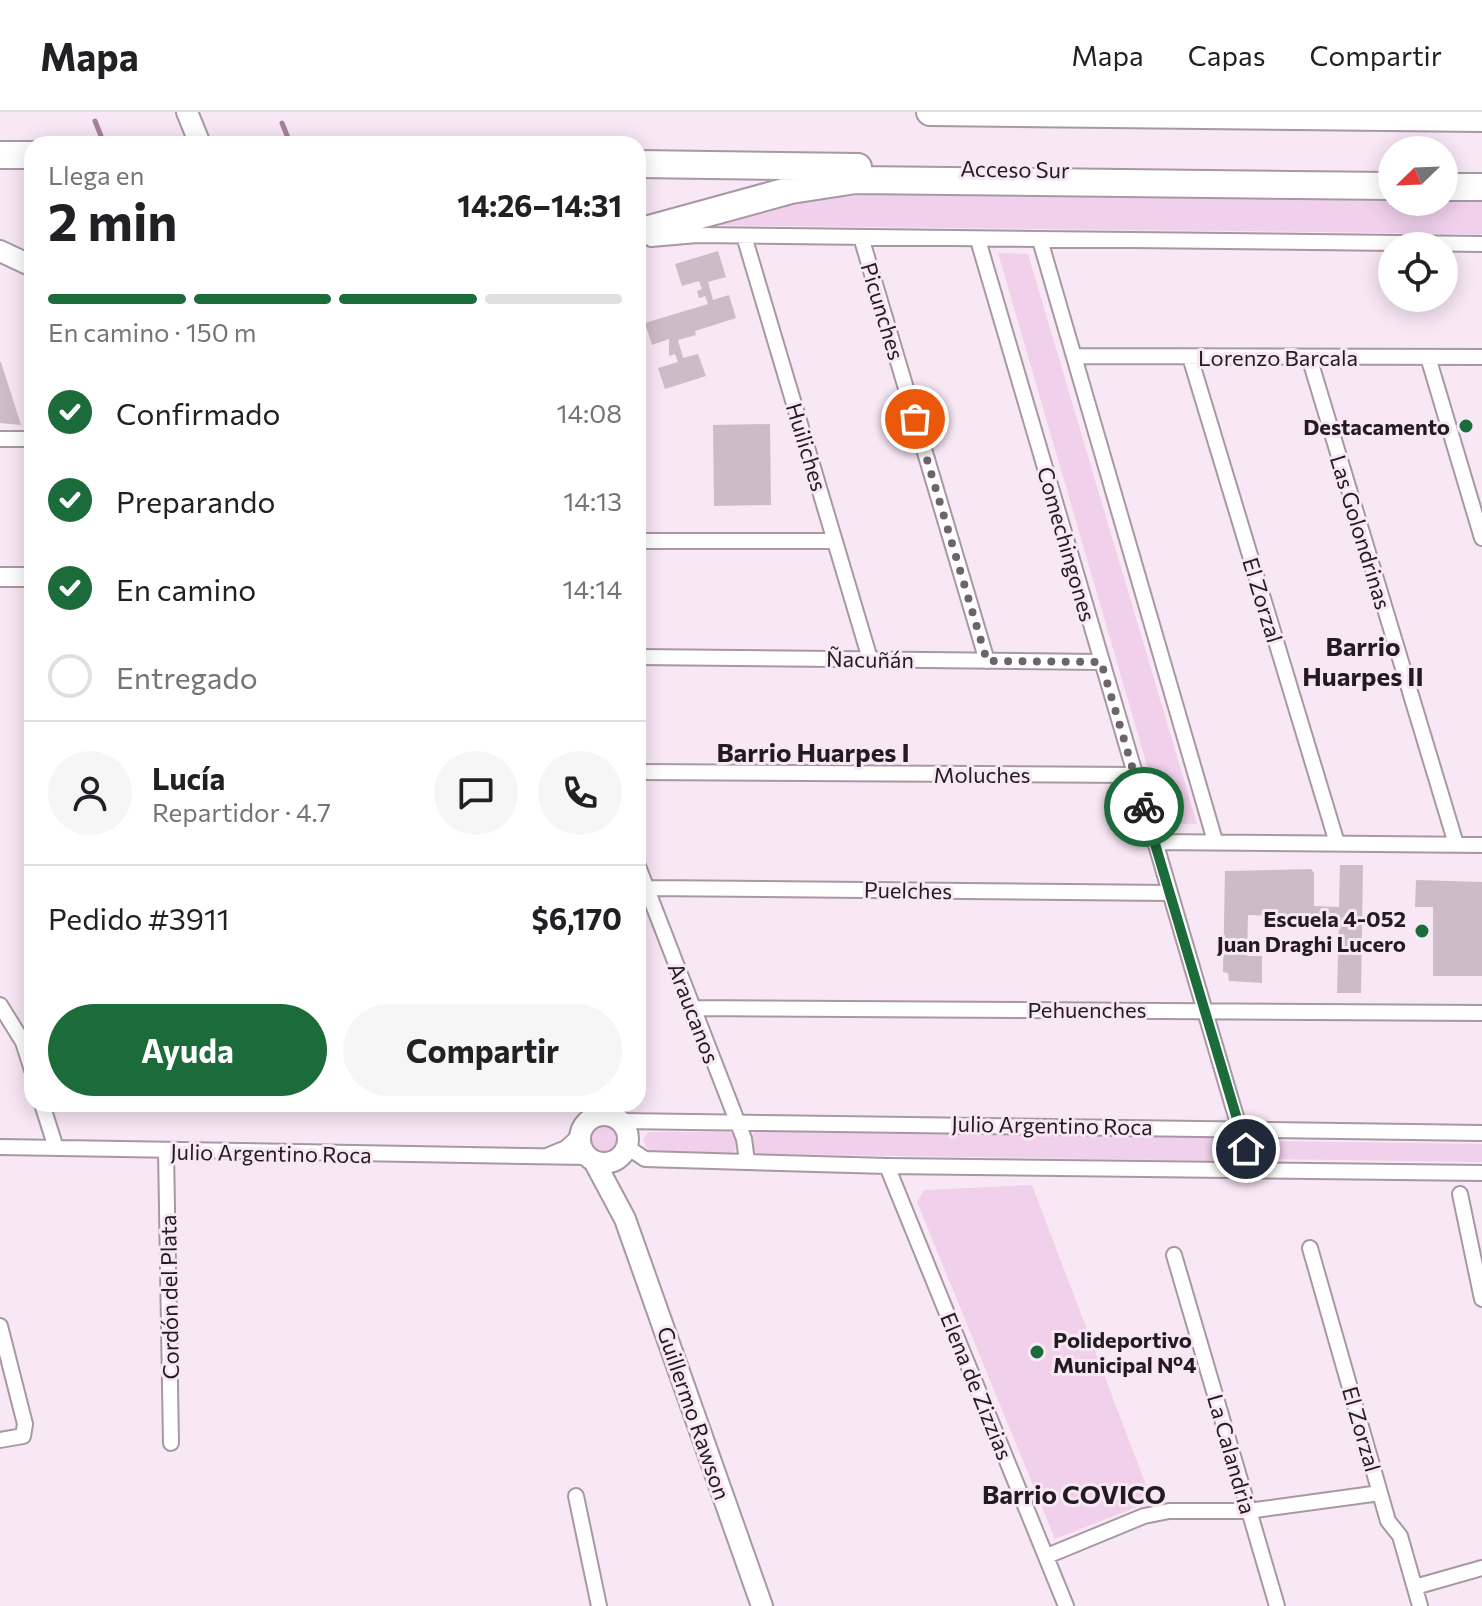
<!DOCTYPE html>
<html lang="es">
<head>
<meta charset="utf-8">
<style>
  :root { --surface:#fff; --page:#f6f6f6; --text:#202124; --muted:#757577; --line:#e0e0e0; --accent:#1c6b3b }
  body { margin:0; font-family:Commissioner,sans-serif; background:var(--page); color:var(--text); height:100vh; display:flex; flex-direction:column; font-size:30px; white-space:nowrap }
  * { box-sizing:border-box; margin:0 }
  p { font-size:26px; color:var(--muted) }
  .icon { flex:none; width:44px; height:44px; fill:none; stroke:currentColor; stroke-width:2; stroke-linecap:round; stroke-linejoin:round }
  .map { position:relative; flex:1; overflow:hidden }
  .panel { position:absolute; left:24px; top:24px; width:622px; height:976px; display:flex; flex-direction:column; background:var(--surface); border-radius:24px; box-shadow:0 4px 20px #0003 }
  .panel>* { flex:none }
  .needle { width:52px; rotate:247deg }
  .fabs { position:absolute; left:1378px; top:24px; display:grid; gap:16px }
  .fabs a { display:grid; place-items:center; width:80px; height:80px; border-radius:50%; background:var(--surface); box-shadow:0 4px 20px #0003; font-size:40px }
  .pin { position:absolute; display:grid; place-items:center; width:68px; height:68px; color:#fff; margin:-34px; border:4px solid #fff; border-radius:50%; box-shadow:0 2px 8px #0007 }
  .courier { position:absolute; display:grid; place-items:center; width:80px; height:80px; margin:-40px; border:6px solid #1c6b3b; border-radius:50%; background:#fff; color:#222; box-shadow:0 2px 10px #0007 }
  .headline em { font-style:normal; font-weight:700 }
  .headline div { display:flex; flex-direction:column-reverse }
  .headline { display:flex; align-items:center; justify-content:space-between; height:136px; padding:0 24px }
  h1 { font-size:52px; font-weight:700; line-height:60px }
  .bar { display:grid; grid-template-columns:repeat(4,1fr); gap:12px 8px; align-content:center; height:96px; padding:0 24px }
  .bar i { height:10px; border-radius:6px; background:var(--line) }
  .bar .current { background:var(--accent) }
  .bar p { grid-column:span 4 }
  .line { display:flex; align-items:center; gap:20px; padding:0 24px; border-top:2px solid var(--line) }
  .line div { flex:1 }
  .round { display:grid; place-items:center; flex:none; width:84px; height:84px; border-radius:42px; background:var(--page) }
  ol { padding:0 24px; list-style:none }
  li { display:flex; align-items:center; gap:24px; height:88px }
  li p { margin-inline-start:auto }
  li .icon { padding:8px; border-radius:50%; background:var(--accent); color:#fff; stroke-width:4 }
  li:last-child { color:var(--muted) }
  li i { width:44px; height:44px; border:4px solid var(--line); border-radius:50% }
  .button { display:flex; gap:16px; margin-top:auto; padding:16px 24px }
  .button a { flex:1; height:92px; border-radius:48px; background:var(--accent); color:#fff; font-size:32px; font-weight:700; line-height:92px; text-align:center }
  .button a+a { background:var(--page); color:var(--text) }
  header { display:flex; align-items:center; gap:48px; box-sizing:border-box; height:112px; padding:0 40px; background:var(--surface); border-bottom:2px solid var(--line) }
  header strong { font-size:38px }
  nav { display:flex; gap:44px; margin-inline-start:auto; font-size:28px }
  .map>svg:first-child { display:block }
  .green { fill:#f1d0eb }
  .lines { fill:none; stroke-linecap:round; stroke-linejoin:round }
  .stream { stroke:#a5829f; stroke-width:5 }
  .building { fill:#ccbcc9 }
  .minor-casing { stroke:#a798a4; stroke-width:18 }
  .tertiary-casing { stroke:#a798a4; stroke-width:22 }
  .secondary-casing { stroke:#a798a4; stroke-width:24 }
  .motorway-casing { stroke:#a798a4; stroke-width:30 }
  .minor { stroke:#fff; stroke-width:14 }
  .tertiary { stroke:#fff; stroke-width:18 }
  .secondary { stroke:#fff; stroke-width:20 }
  .motorway { stroke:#fff; stroke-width:26 }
  .done { stroke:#6d636b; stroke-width:8; stroke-dasharray:0 14.4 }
  .route { stroke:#1c6b3b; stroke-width:10 }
  .poi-dot { fill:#1c6b3b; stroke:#f8e7f5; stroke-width:3 }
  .labels { text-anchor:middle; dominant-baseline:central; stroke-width:6; stroke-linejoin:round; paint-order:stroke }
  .street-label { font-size:22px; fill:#221c21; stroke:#f8e7f5 }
  .poi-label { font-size:22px; font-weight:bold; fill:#221c21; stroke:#f8e7f5; text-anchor:end }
  .quarter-label { font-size:26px; font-weight:bold; fill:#221c21; stroke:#f8e7f5 }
</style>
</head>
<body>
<header>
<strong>Mapa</strong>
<nav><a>Mapa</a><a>Capas</a><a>Compartir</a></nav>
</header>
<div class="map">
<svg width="1482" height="1494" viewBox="0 0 1482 1494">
  <rect width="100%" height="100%" fill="#f8e7f5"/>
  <path class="green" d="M919 79 1392 87V90L1482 88V122L688 113 803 88Z
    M998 141 1028 142 1197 712H1164Z
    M586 1027a18 18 0 1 1 36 0a18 18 0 1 1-36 0Z
    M757 1018 1227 1026 1233 1031 1237 1044 1233 1049 758 1042 752 1037V1023Z
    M648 1020H731L735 1025 736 1037 733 1041H650L643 1028Z
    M1266 1029 1482 1032V1050L1267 1047 1262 1043 1261 1032Z
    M1032 1073 1152 1389 1055 1427 917 1090 924 1078Z"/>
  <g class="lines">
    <path class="stream" d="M95 9 101 24
      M282 11 288 26"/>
  </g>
  <path class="building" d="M718 139 726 165 708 170 713 188 729 183 736 206 695 219 696 223 678 228 683 246 698 242 706 264 665 277 658 256 678 250 675 242 669 244V227L652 233 645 211 708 192 705 184 699 186 697 179 702 177 699 169 682 174 675 152Z
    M0 250H1L21 313 0 311Z
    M770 312 771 393 714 394 713 313Z
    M1340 753H1363L1361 881H1337L1339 806 1248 803 1247 844H1262V871L1229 869 1228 861 1223 860 1225 759 1311 757 1314 761V794L1339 795Z
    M1416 768 1482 770V864H1433V795H1415Z"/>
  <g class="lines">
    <g class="minor-casing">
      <path id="minor" d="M744 124 870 547
        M861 125 987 549
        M651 127 697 123 1482 132
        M978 128 1252 1059
        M1040 128 1215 729
        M1075 244 1482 245
        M1190 245 1337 731
        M1309 245 1456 732
        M1428 245 1482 426
        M0 327H32
        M638 429H835
        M638 545 1101 550
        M638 660 1134 663
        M1154 730 1482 733
        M638 754 744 1027 747 1049
        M647 776 1169 781
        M0 893 23 930 32 958
        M692 896 1482 901
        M42 992 56 1036
        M621 1009 1482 1021
        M0 1035 588 1045
        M627 1035 645 1047 887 1054 1482 1061
        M166 1038 171 1331
        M549 1043 566 1036 580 1023
        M887 1054 1066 1494
        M1460 1082 1482 1187
        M1310 1136 1388 1409 1400 1424 1420 1494
        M1174 1143 1277 1494
        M0 1214 25 1312 23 1324 0 1328
        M576 1384 599 1494
        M1047 1444 1144 1404 1169 1399H1248L1380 1381
        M1415 1475 1482 1456"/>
    </g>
    <g class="tertiary-casing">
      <path id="tertiary" d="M0 465H32"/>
    </g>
    <g class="secondary-casing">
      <path id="secondary" d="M187 0 200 32
        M0 139 32 154
        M580 1027a24 24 0 1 1 48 0a24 24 0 1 1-48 0Z
        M594 1049 625 1107 762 1494"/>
    </g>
    <g class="motorway-casing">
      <path id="motorway" d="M930 0 1482 6
        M0 43H32
        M638 52 858 55
        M1444 75H1482
        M638 120 791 78 856 68 1392 74"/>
    </g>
    <use href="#minor" class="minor"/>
    <use href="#tertiary" class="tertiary"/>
    <use href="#secondary" class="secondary"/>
    <use href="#motorway" class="motorway"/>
  </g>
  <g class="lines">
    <path class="done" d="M915 307 987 549 1101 550 1144 695"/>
    <path class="route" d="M1144 695 1246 1037"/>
  </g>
  <g class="poi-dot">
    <circle cx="1466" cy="314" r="8"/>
    <circle cx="1422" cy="819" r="8"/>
    <circle cx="1037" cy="1240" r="8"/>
  </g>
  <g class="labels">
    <g class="street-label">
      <text transform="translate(1015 57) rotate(1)">Acceso Sur</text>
      <text transform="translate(883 199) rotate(73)">Picunches</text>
      <text x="1278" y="245">Lorenzo Barcala</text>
      <text transform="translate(807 335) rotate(73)">Huiliches</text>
      <text transform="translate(1361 420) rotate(73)">Las Golondrinas</text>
      <text transform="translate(1067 432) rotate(74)">Comechingones</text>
      <text transform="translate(1263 488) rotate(73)">El Zorzal</text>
      <text transform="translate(870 547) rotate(1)">Ñacuñán</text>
      <text x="982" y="662">Moluches</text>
      <text transform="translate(908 778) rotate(1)">Puelches</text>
      <text x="1087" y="897">Pehuenches</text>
      <text transform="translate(694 901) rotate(69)">Araucanos</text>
      <text transform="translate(1052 1013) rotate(1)">Julio Argentino Roca</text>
      <text transform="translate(271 1041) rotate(1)">Julio Argentino Roca</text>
      <text transform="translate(169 1185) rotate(-91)">Cordón del Plata</text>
      <text transform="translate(977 1274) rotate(68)">Elena de Zizzias</text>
      <text transform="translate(694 1301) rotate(71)">Guillermo Rawson</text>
      <text transform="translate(1362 1317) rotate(74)">El Zorzal</text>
      <text transform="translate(1232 1342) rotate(74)">La Calandria</text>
    </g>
    <g class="poi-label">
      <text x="1450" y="314">Destacamento</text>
      <text x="1406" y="806">Escuela 4-052<tspan x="1406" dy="25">Juan Draghi Lucero</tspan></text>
      <text x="1053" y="1227" text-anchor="start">Polideportivo<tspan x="1053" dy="25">Municipal Nº4</tspan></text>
    </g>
    <g class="quarter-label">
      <text x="1363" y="533">Barrio<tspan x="1363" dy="30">Huarpes II</tspan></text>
      <text x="813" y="639">Barrio Huarpes I</text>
      <text x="1074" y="1381">Barrio COVICO</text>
    </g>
  </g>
</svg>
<div class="fabs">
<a><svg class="needle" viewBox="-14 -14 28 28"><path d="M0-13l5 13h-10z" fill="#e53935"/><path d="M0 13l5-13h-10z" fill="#757577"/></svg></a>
<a><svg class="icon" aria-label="locate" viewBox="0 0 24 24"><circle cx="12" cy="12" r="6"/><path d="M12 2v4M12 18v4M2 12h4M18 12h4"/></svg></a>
</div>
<div class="pin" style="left:915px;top:307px;background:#ea580c"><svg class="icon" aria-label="bag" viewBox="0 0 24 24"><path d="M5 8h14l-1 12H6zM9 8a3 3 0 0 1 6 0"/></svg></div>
<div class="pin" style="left:1246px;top:1037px;background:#1f2937"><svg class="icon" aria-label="home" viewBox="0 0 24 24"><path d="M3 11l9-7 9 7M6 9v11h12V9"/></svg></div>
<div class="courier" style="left:1144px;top:695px"><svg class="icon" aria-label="bike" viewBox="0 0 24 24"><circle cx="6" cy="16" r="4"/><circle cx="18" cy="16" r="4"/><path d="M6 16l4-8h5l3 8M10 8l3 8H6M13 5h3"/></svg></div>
<section class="panel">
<div class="headline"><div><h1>2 min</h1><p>Llega en</p></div><em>14:26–14:31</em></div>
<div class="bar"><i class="current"></i><i class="current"></i><i class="current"></i><i></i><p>En camino · 150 m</p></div>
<ol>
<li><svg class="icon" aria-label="check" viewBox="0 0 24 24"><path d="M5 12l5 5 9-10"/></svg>Confirmado<p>14:08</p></li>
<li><svg class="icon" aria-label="check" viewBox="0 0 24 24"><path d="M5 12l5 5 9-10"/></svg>Preparando<p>14:13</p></li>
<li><svg class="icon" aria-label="check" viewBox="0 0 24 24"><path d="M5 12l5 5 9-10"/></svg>En camino<p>14:14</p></li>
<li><i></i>Entregado</li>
</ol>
<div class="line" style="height:144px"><a class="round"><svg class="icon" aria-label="person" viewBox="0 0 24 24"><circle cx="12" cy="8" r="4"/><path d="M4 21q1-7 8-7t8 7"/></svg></a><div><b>Lucía</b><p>Repartidor · 4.7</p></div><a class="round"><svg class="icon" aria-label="chat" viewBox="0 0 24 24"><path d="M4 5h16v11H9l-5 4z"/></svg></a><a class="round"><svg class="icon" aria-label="phone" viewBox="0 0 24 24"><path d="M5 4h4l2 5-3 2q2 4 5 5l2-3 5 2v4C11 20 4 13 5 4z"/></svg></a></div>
<div class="line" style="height:104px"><div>Pedido #3911</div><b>$6,170</b></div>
<div class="button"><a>Ayuda</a><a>Compartir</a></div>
</section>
</div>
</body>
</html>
